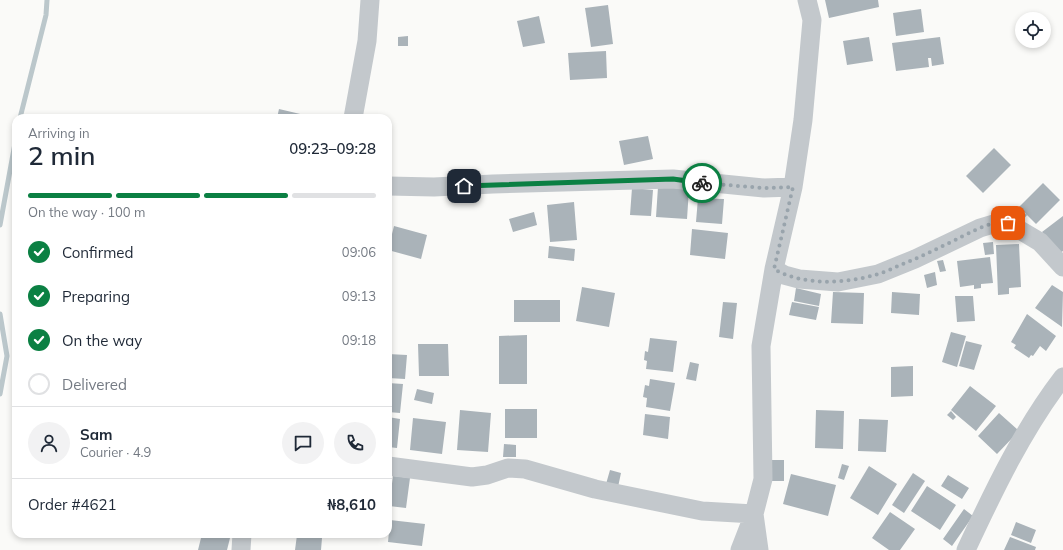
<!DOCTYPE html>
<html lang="en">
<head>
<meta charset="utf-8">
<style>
  :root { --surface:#fff; --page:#f2f2f3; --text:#1f2937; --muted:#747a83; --line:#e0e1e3; --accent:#0b8043 }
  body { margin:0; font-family:Mulish,sans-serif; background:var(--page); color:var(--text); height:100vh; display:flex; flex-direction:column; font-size:15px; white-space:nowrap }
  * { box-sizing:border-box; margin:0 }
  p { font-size:13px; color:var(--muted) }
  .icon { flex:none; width:22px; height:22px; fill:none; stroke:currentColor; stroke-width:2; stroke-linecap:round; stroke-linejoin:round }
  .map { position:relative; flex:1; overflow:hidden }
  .panel { position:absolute; left:12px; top:114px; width:380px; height:424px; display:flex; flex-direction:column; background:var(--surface); border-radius:12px; box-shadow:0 2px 6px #0003 }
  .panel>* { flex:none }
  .controls { position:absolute; left:1015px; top:12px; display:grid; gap:8px }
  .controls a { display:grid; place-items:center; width:36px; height:36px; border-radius:50%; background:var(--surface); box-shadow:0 2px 6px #0003; font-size:20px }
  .pin { position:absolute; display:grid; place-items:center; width:34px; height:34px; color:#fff; margin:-17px; border-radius:8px; box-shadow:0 2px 6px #0006 }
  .courier { position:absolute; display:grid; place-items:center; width:40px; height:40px; margin:-20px; border:3px solid #0b8043; border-radius:50%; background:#fff; color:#222; box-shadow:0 1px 5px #0007 }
  .summary em { font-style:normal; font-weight:600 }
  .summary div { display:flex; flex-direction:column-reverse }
  .summary { display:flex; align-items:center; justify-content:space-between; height:68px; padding:0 16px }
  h1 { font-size:26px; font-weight:600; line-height:30px }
  .bar { display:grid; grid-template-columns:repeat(4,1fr); gap:6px 4px; align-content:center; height:48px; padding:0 16px }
  .bar i { height:5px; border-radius:3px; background:var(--line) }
  .bar .active { background:var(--accent) }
  .bar p { grid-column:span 4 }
  .line { display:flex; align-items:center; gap:10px; padding:0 16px; border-top:1px solid var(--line) }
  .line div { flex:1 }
  .round { display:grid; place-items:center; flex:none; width:42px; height:42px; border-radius:21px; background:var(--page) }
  ol { padding:0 16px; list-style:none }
  li { display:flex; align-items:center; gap:12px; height:44px }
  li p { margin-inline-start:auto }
  li .icon { padding:4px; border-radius:50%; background:var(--accent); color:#fff; stroke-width:4 }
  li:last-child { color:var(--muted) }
  li i { width:22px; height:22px; border:2px solid var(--line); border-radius:50% }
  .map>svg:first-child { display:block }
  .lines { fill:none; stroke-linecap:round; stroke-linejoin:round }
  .stream { stroke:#bbc7cb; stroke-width:5 }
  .building { fill:#aab3b9 }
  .minor { stroke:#c3c8cc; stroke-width:19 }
  .done { stroke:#99a4ac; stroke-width:4; stroke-dasharray:0 7.2 }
  .route { stroke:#0b8043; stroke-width:5 }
</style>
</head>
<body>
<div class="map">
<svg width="1063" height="550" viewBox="0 0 1063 550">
  <rect width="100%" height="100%" fill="#fafaf8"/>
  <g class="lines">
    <path class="stream" d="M20 118 46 15 47 0
      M0 225 16 138
      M0 314 7 356 0 394"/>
  </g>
  <path class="building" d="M825 0H878L879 7 829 18Z
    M608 5 613 44 591 47 585 8Z
    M921 9 924 32 896 36 893 13Z
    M539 16 545 43 523 47 517 21Z
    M408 36V46H398V37Z
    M869 37 873 61 847 65 843 41Z
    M940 37 944 64 932 66 931 58H928L929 67 896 71 892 43Z
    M606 51 607 78 570 80 568 53Z
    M279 109 313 117V118H277Z
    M648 136 653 159 624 165 619 141Z
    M994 148 1011 165 983 193 966 176Z
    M1043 183 1060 200 1036 224 1019 207Z
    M658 187 689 189 687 219 656 217Z
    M632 188 653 190 651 216 630 215Z
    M698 198 724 199 722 224 696 222Z
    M574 202 577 240 550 242 547 205Z
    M1018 209 1027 215 1018 226 1010 220Z
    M534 212 537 225 513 232 509 219Z
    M1063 216V251L1059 254 1042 232Z
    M394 226 427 235 421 259 388 250Z
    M692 229 728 233 725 259 690 255Z
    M993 242 994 254 985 255 983 243Z
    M1019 244 1021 287 1009 288V294L998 295 996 245Z
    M549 246 575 249 574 261 548 258Z
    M990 257 993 283 981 284V288L974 289V285L960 287 957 261Z
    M943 260 946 271 940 272 937 261Z
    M935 272 937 285 927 288 924 275Z
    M1052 285 1063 292 1062 327 1035 308Z
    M582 287 615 293 609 327 576 321Z
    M796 288 821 294 819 306 794 301Z
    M833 292 864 293 863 324 831 323Z
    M892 292 920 294 919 315 891 313Z
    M955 296H973L975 321 957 322Z
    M514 300H560V322H514Z
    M723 302 737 303 733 339 719 337Z
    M792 302 819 307 816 320 789 315Z
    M1027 314 1056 336 1046 351 1040 346 1033 356 1031 355 1029 358 1014 348 1016 345 1011 342Z
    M951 332 966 336 957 367 942 362Z
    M527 335V384H499V336Z
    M650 338 677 341 673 372 646 369 647 361 644 360 645 351 648 352Z
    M966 341 982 345 974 370 959 366Z
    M418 344H448L449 376H419Z
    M388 354 407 355 405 379 388 378Z
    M690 362 699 364 696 381 686 379Z
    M913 366V396L891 397V367Z
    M650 379 675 383 670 411 646 407 647 398 643 397 645 385 649 386Z
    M388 383 403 384 400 413 388 412Z
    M970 386 996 406 976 431 951 410Z
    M417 389 434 393 432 404 414 400Z
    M505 409H537V438H505Z
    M460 410 491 413 488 452 457 450Z
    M816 410 844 411 843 449 815 448Z
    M951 411 956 417 953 420 947 415Z
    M999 413 1019 431 997 454 978 436Z
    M645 414 670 417 668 439 643 435Z
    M388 417 400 419 397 448 388 447Z
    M413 418 446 422 442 454 410 450Z
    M859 419 888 420 886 452 858 451Z
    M504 444 516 445V457H503Z
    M770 460H784V481H770Z
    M842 464 849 466 844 480 838 478Z
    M869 466 897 484 878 515 850 498Z
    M610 470 621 473 618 487 606 484Z
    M913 473 925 481 904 513 892 505Z
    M791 474 836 485 828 516 783 504Z
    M948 475 969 488 962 499 941 486Z
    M393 476 410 478 406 508 389 506Z
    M927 486 956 505 940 530 911 511Z
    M964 509 973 516 952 546 943 539Z
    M890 512 915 529 900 550H889L872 538Z
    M390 520 425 524 422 546 388 542Z
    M1016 522 1036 530 1031 543 1011 535Z
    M202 534H231L227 550H198Z
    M297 535 322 538 321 550H295Z
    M1010 537 1036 547 1035 550H1004Z"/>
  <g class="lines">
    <path class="minor" d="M353 118 367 41 370 0
      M388 186 434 187 493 184 673 179 764 188 793 187
      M774 269 784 275 799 279 838 282 878 274 915 259 980 228 1000 222 1008 223 1040 242 1063 267
      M388 466 472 477 487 475 508 468 525 469 595 489 702 511 754 514 759 550
      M241 550 242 534
      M740 550 754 514 763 479 761 346 774 269 793 187 803 120 812 20 807 0
      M966 550C994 490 1023 429 1063 377"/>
  </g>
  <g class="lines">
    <path class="done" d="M702 183 764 188 793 187 774 269C803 286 846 284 878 274 885 272 892 269 898 266 918 258 937 249 957 239 972 232 991 220 1008 223"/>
    <path class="route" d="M464 186 673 179 702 183"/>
  </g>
</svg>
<div class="controls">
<a><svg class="icon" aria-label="locate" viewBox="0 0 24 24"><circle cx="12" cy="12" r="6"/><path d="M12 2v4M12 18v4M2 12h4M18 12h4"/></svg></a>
</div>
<div class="pin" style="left:1008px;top:223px;background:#ea580c"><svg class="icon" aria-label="bag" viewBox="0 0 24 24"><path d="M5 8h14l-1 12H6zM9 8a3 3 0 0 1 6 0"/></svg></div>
<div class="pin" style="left:464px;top:186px;background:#1f2937"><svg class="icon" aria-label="home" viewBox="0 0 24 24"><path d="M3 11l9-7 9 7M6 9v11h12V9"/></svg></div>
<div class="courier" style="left:702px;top:183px"><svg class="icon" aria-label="bike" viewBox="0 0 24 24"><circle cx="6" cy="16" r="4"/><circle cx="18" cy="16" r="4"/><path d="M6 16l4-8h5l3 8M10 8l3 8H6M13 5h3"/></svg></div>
<section class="panel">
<div class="summary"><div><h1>2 min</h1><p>Arriving in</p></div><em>09:23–09:28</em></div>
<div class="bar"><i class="active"></i><i class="active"></i><i class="active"></i><i></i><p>On the way · 100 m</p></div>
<ol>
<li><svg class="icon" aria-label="check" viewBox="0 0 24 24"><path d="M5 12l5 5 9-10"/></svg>Confirmed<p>09:06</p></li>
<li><svg class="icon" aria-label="check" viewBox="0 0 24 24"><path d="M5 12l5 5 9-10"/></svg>Preparing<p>09:13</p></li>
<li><svg class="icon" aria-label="check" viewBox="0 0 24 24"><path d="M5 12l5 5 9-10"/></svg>On the way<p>09:18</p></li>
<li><i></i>Delivered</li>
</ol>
<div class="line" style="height:72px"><a class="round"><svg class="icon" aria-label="person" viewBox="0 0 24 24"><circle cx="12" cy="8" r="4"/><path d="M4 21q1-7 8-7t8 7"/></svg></a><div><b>Sam</b><p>Courier · 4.9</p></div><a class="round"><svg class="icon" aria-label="chat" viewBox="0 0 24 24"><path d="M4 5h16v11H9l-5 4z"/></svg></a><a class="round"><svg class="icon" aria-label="phone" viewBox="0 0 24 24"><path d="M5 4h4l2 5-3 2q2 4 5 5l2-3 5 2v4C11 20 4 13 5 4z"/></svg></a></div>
<div class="line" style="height:52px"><div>Order #4621</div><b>₦8,610</b></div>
</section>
</div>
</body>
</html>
